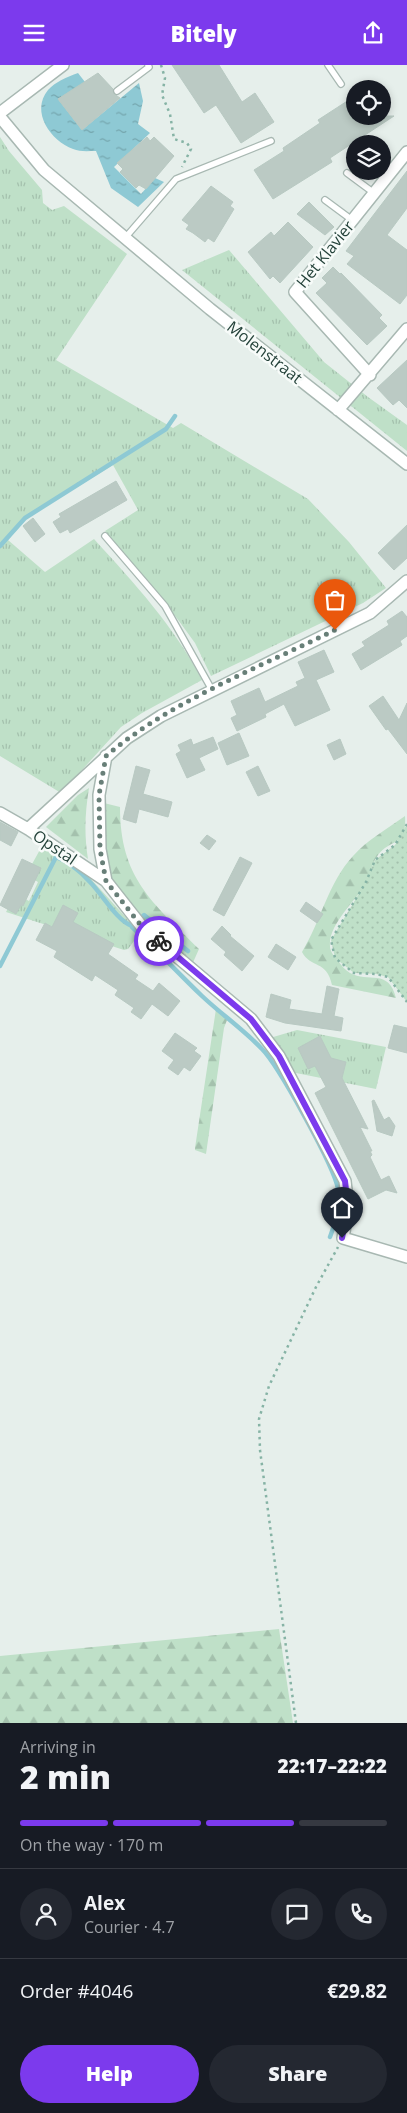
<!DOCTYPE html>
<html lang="en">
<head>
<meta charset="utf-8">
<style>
  :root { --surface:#171b24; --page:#242831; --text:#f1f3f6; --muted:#9ea1a6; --line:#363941; --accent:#7c3aed }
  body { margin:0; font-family:"Open Sans",sans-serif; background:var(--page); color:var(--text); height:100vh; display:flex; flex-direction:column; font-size:19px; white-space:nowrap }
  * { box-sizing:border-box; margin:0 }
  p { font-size:16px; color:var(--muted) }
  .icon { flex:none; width:28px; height:28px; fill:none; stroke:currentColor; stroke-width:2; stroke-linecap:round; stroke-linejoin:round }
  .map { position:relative; height:1658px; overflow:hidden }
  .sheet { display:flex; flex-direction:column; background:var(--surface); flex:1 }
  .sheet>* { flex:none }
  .buttons { position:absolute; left:346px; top:15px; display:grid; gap:10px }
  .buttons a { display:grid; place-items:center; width:45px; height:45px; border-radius:50%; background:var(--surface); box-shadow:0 2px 8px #0003; font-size:25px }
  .pin { position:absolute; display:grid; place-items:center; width:42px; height:42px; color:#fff; margin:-51px -21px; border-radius:50% 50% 50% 0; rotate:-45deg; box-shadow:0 0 5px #0007 }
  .pin .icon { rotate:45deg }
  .courier { position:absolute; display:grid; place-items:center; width:50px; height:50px; margin:-25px; border:4px solid #7c3aed; border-radius:50%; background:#fff; color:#222; box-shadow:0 1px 6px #0007 }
  .summary em { font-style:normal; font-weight:800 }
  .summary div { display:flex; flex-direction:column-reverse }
  .summary { display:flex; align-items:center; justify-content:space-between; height:85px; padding:0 20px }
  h1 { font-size:32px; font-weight:800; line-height:38px }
  .bar { display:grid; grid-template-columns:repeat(4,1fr); gap:8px 5px; align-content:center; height:60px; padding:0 20px }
  .bar i { height:6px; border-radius:4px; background:var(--line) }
  .bar .current { background:var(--accent) }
  .bar p { grid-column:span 4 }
  .line { display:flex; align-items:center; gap:12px; padding:0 20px; border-top:1px solid var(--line) }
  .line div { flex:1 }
  .round { display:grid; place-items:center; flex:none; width:52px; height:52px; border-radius:26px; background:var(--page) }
  .primary-button { display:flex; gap:10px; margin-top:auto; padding:10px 20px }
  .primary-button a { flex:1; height:58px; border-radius:30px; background:var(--accent); color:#fff; font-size:20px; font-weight:800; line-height:58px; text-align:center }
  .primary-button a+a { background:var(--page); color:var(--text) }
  header { display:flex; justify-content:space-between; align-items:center; height:65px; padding:0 20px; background:var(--accent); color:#fff; font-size:22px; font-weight:800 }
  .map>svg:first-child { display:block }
  .grass { fill:url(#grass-tufts) }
  .forest { fill:url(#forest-firs) }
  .park { fill:url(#park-dots) }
  .water { fill:url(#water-ripples) }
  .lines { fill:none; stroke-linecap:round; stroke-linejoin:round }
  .stream { stroke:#8ec9d4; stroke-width:4.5 }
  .building { fill:#bbcac4; stroke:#b8c9c2 }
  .service-casing { stroke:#a8b8b2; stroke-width:8 }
  .minor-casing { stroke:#a8b8b2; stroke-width:14 }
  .path { stroke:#86b3a5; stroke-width:2.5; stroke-dasharray:2.5 4; stroke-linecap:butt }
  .service { stroke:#fff; stroke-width:5.5 }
  .minor { stroke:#fff; stroke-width:11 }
  .done { stroke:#687f78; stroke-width:5; stroke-dasharray:0 9 }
  .route { stroke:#7c3aed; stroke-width:6 }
  .labels { text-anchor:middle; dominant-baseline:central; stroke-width:5; stroke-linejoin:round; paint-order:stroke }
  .street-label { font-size:16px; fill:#24423a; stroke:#f7fbf9 }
</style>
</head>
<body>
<header><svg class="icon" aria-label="menu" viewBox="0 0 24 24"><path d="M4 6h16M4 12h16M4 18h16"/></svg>Bitely<svg class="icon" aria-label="share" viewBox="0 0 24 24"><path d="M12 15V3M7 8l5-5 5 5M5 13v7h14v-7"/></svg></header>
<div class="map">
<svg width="407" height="1658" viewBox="0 0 407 1658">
  <defs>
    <pattern id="grass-tufts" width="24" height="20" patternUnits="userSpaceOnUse" patternTransform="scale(1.25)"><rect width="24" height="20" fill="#bfe0c8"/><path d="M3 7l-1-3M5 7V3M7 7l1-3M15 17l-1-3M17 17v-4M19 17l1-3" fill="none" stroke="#a4c1ad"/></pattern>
    <pattern id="forest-firs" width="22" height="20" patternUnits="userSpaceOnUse" patternTransform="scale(1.25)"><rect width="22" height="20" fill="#bfe0c8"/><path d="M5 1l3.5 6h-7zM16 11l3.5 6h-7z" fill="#a4c1ad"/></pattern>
    <pattern id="park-dots" width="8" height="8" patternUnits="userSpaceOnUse" patternTransform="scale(1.25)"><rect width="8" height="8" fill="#bfe0c8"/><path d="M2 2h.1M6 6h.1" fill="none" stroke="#a4c1ad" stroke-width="1.8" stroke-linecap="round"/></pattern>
    <pattern id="water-ripples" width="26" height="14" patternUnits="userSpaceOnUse" patternTransform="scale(1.25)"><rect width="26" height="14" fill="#8ec9d4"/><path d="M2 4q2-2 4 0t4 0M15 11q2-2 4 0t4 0" fill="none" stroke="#74a5ad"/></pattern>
  </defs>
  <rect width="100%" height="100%" fill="#e6efeb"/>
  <path class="grass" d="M0 72 9 86 42 125 43 138 52 145 64 141 127 189 56 295 173 363 181 358 308 434 349 477 386 523 363 538 211 611 195 578 165 537 105 466 138 445 113 400 28 452 8 475 45 507 94 474C135 519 174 561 202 615L142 648 121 662 61 728 0 691Z
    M229 185 324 297 368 332 407 360V386L182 205Z
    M42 781 81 803 140 868 128 884 124 885 6 847 16 829 29 836 38 817 26 810Z
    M297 965 386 982 376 1024 286 1006 263 975Z"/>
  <path class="forest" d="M89 723C85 748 84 769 88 794L46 762 78 730Z
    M104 738 120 742C120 813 152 837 199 884L191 902C164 878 116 834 106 800 102 788 105 753 104 738Z
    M405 751C407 782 391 773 378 790 371 798 372 810 366 819 356 835 328 860 330 881 330 887 335 892 339 897 342 901 345 905 350 908 368 918 389 903 396 933L332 920C327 895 310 903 302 887 321 856 328 818 353 791 367 775 387 764 405 751Z
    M216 944 227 955 224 963 206 1089 195 1085V1083Z
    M279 1564 293 1658H0V1591Z"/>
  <path class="park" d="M407 759V937L388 912 376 909 354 908 335 893 331 875 366 817 375 795 395 780Z"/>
  <path class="water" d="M78 8 85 17 58 34 82 65 139 18 143 36 138 59 150 68 114 102 141 129 155 113 164 117 138 142 111 123 96 86C88 86 80 87 73 84 51 76 30 47 48 25 55 17 67 12 78 8Z"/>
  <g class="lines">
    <path class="stream" d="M0 481 25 453 166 364 175 351
      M138 856 144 850 188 886
      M132 862C156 884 178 908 202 931 221 949 244 965 262 984 278 1000 335 1103 338 1124 340 1141 336 1157 330 1172
      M0 901 56 792C69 797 81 807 90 817 102 829 117 856 132 861"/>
  </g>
  <path class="building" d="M172 0H219L242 37 255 28 274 57 241 78 216 40 204 48Z
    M98 8 113 24 114 29 120 33 82 65 58 34Z
    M355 31V51H394L330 93 332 97 273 134 254 105 284 86 283 83 320 58 318 55Z
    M147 72 150 76 154 72 174 91 146 124 139 120 136 123 120 107 123 104 117 98Z
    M407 106V143L387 170 407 185V230L400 239 347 199 354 191 346 186Z
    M211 121 233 137 230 141 234 144 214 177 208 173 205 177 193 168 186 164 189 160 182 155Z
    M309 137 334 162 325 170 297 149Z
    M288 157 313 182 280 218 273 211 270 214 248 187 271 167 274 171Z
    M333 202 340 209 341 208 382 250 379 253 387 261 367 280 316 228 327 218 322 213Z
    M407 295V343L399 335 393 340 377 323Z
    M116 416 127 435 70 468 68 464 60 468 53 457 61 452 59 449Z
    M33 453 45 469 35 477 23 461Z
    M407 460V493L394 505 378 488Z
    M402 546 407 552V571L400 576 402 580 361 605 352 589 365 581 362 577 389 560 387 556Z
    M324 585 334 607 316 615 330 645 295 661 284 639 265 649 266 652 237 666 231 653 237 650 231 636 259 623 265 637 298 621 296 617 305 613 298 597Z
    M383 631 399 655 407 638V689L388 664 386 665 369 641Z
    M239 668 249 691 227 700 218 678Z
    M213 672 218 684 199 693 205 705 187 713 176 689 181 686 178 680 191 674 193 680Z
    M340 674 346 689 334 695 327 680Z
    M136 701 150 705 143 729 172 737 168 752 139 744 136 758 123 754Z
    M258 701 270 726 258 731 246 707Z
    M0 757 18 767 11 781 0 775Z
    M207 770 216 776 209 785 200 778Z
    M240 792 252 798 224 851 213 845Z
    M22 794 41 803 23 841 21 840 16 849 0 840Z
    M306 837 323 849 317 858 300 846Z
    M63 840 78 848 73 857 114 879 108 889 138 910 135 914 153 926 159 918 180 936 168 951 152 939 141 954 131 947 134 943 115 930 118 925 95 910 92 916 54 892 57 886 36 875 45 858 52 862Z
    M222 861 231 870 230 871 254 891 242 906 224 890 226 887 211 874Z
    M276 879 296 892 288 905 268 892Z
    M327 921 339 924 334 951 343 953 341 966 285 958 266 952 271 929 291 935 289 944 322 949Z
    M394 960 407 963V988L388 983Z
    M175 968 197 983 194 986 201 991 190 1006 184 1002 178 1010 168 1003 174 995 162 986Z
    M320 971 331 993 346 997 342 1013 368 1064 360 1062 372 1086H370L372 1090 370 1092 381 1115 389 1111 397 1128 386 1125 368 1134 315 1028 326 1022 315 1001 308 1004 298 983Z
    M374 1035 384 1055 389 1052 395 1061 392 1071 377 1066 372 1036Z"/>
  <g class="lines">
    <g class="service-casing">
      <path id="service" d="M328 0 341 19
        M117 26 149 2 148 0
        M347 108 374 128
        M325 135 352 155
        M125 173 176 114 271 76
        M105 471 165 541 212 625"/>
    </g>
    <g class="minor-casing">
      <path id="minor" d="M0 48 63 0
        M0 52 44 105 210 244 407 399
        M370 310 295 227 407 87
        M338 345 407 264
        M106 691 99 730 100 784 106 816
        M0 748 28 764 106 816 143 863 251 954 279 991 345 1116 348 1142 343 1173 407 1192
        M28 764 127 673 161 651 370 548 407 516"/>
    </g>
    <path class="path" d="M161 0 165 13 162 30 170 49 174 74 187 78 191 84 182 102
      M407 759 395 780 375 795 366 817 331 875 335 893 354 908 376 909 388 912 407 937
      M296 1658 260 1385 259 1354 269 1321 316 1222 338 1182"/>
    <use href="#service" class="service"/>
    <use href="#minor" class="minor"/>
  </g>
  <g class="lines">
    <path class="done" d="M159 876 143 863 106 816 100 784 99 730 106 691C171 636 258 603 335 565"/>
    <path class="route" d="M159 876 251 954 279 991 345 1116 348 1142 342 1173"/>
  </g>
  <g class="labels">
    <g class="street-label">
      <text transform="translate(325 189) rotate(-51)">Het Klavier</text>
      <text transform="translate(265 287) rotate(38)">Molenstraat</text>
      <text transform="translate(55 782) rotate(34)">Opstal</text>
    </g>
  </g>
</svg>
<div class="buttons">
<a><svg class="icon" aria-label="locate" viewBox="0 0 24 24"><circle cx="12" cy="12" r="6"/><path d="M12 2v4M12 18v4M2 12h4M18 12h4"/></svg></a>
<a><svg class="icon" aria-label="layers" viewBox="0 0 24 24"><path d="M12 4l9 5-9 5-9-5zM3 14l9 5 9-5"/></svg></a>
</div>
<div class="pin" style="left:335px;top:565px;background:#ea580c"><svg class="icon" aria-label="bag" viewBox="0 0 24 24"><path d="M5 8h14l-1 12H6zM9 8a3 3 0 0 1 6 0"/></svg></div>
<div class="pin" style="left:342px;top:1173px;background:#1f2937"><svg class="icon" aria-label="home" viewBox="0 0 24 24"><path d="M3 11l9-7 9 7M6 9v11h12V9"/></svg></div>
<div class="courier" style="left:159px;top:876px"><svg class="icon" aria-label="bike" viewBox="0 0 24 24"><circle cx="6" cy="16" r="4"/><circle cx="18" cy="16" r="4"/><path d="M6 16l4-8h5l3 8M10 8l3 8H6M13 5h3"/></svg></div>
</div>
<section class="sheet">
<div class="summary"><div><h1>2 min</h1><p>Arriving in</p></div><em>22:17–22:22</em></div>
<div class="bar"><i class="current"></i><i class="current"></i><i class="current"></i><i></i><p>On the way · 170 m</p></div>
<div class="line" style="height:90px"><a class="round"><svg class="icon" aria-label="person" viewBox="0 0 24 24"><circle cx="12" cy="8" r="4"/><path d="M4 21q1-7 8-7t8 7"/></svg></a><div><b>Alex</b><p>Courier · 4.7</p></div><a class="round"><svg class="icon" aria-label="chat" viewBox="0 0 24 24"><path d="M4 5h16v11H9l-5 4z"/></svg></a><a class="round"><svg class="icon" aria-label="phone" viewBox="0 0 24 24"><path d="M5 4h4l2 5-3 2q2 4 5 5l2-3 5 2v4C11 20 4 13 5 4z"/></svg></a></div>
<div class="line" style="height:65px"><div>Order #4046</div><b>€29.82</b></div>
<div class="primary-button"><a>Help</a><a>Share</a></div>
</section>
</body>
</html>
